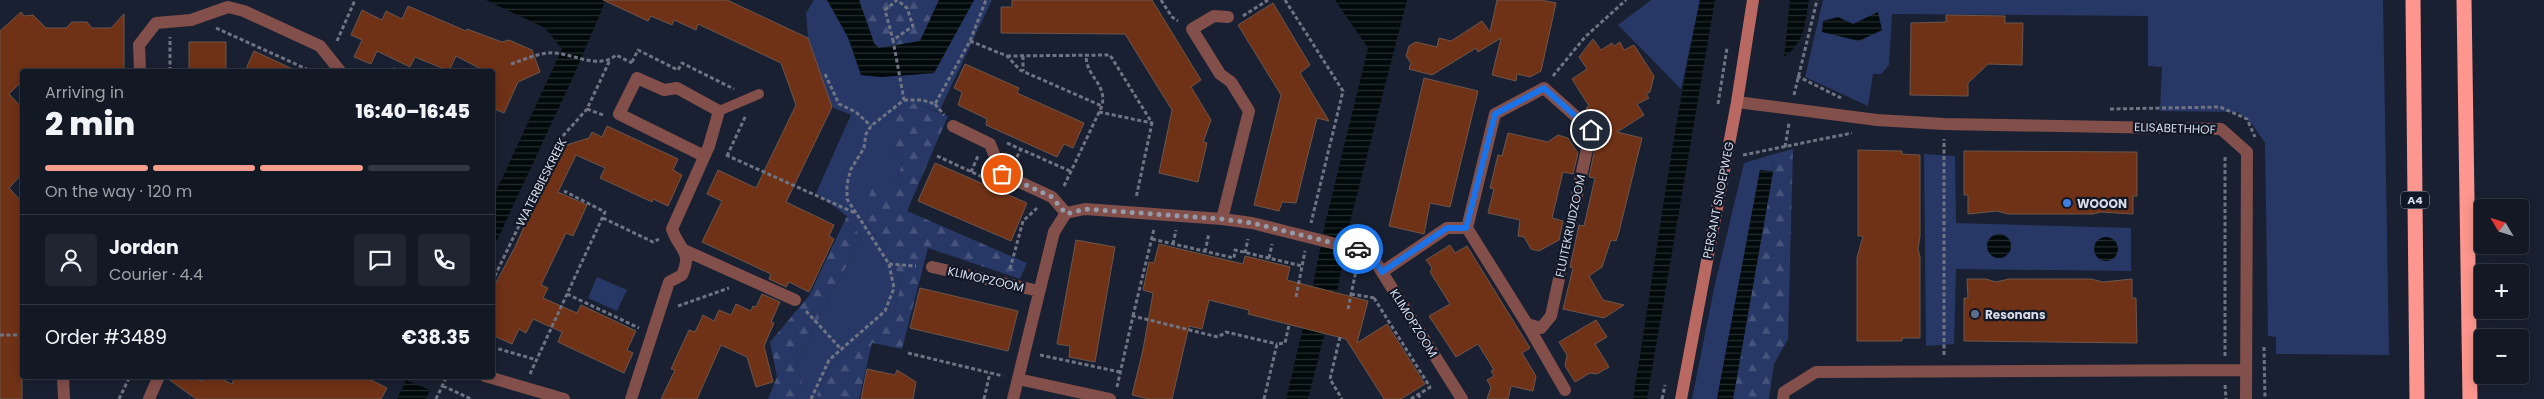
<!DOCTYPE html>
<html lang="en">
<head>
<meta charset="utf-8">
<style>
  :root { --surface:#131825; --page:#202532; --text:#f1f3f6; --muted:#9da0a7; --line:#323742; --accent:#f49d8d }
  body { margin:0; font-family:Poppins,sans-serif; background:var(--page); color:var(--text); height:100vh; display:flex; flex-direction:column; font-size:19px; white-space:nowrap }
  * { box-sizing:border-box; margin:0 }
  p { font-size:16px; color:var(--muted) }
  .icon { flex:none; width:28px; height:28px; fill:none; stroke:currentColor; stroke-width:2; stroke-linecap:round; stroke-linejoin:round }
  .map { position:relative; flex:1; overflow:hidden }
  .details { position:absolute; left:20px; top:69px; width:475px; height:310px; display:flex; flex-direction:column; background:var(--surface); border-radius:5px; box-shadow:0 2px 12px #0003,0 0 0 1px var(--line) }
  .details>* { flex:none }
  .needle { width:32px; rotate:308deg }
  .controls { position:absolute; left:2474px; top:199px; display:grid; gap:10px }
  .controls a { display:grid; place-items:center; width:55px; height:55px; border-radius:5px; background:var(--surface); box-shadow:0 2px 12px #0003,0 0 0 1px var(--line); font-size:25px }
  .pin { position:absolute; display:grid; place-items:center; width:42px; height:42px; color:#fff; margin:-21px; border:2px solid #fff; border-radius:50%; box-shadow:0 1px 5px #0007 }
  .courier { position:absolute; display:grid; place-items:center; width:50px; height:50px; margin:-25px; border:4px solid #1a73e8; border-radius:50%; background:#fff; color:#222; box-shadow:0 1px 6px #0007 }
  .overview em { font-style:normal; font-weight:800 }
  .overview div { display:flex; flex-direction:column-reverse }
  .overview { display:flex; align-items:center; justify-content:space-between; height:85px; padding:0 25px }
  h1 { font-size:32px; font-weight:800; line-height:38px }
  .bar { display:grid; grid-template-columns:repeat(4,1fr); gap:8px 5px; align-content:center; height:60px; padding:0 25px }
  .bar i { height:6px; border-radius:4px; background:var(--line) }
  .bar .current { background:var(--accent) }
  .bar p { grid-column:span 4 }
  .line { display:flex; align-items:center; gap:12px; padding:0 25px; border-top:1px solid var(--line) }
  .line div { flex:1 }
  .round { display:grid; place-items:center; flex:none; width:52px; height:52px; border-radius:5px; background:var(--page) }
  .map>svg:first-child { display:block }
  .green { fill:#283866 }
  .forest { fill:url(#forest-firs) }
  .water { fill:url(#water-rules) }
  .building { fill:#6f3216; stroke:#6d564c }
  .lines { fill:none; stroke-linecap:round; stroke-linejoin:round }
  .path { stroke:#6e7483; stroke-width:3; stroke-dasharray:4 2.5; stroke-linecap:butt }
  .service { stroke:#824f4b; stroke-width:10 }
  .minor { stroke:#824f4b; stroke-width:12 }
  .secondary { stroke:#b96862; stroke-width:12 }
  .motorway { stroke:#fc968e; stroke-width:15 }
  .done { stroke:#949aa7; stroke-width:5; stroke-dasharray:0 9 }
  .route { stroke:#1a73e8; stroke-width:6 }
  .shop-dot { fill:#3f7fe0; stroke:#101727; stroke-width:2 }
  .service-dot { fill:#5c6f8a; stroke:#101727; stroke-width:2 }
  .labels { text-anchor:middle; dominant-baseline:central; stroke-width:4.5; stroke-linejoin:round; paint-order:stroke }
  .shield { fill:#101727; stroke:#9ba0ad; stroke-width:1 }
  .shield-label { font-size:11px; font-weight:bold; fill:#d6dbe7 }
  .street-label { font-size:12px; fill:#d6dbe7; stroke:#101727 }
  .poi-label { font-size:12px; font-weight:bold; fill:#d6dbe7; stroke:#101727; text-anchor:start }
</style>
</head>
<body>
<div class="map">
<svg width="2544" height="399" viewBox="0 0 2544 399">
  <defs>
    <pattern id="forest-firs" width="22" height="20" patternUnits="userSpaceOnUse" patternTransform="scale(1.25)"><rect width="22" height="20" fill="#283866"/><path d="M5 1l3.5 6h-7zM16 11l3.5 6h-7z" fill="#46547c"/></pattern>
    <pattern id="water-rules" width="6" height="5" patternUnits="userSpaceOnUse" patternTransform="scale(1.25)"><rect width="6" height="5" fill="#010a0a"/><path d="M0 2.5h6" fill="none" stroke="#252d2e"/></pattern>
  </defs>
  <rect width="100%" height="100%" fill="#192031"/>
  <path class="green" d="M814 0H827C844 22 852 49 861 75L881 77 934 73 974 0H992L939 112 913 103 888 148 902 164 895 185 861 216 891 259 901 282 899 293 894 312 885 323 833 362 820 386 816 399H797L802 381 797 369 798 358 861 238 847 216 816 193 851 115 832 107 808 38 806 13Z
    M1651 0H1700L1681 89 1618 25Z
    M1823 0H2383L2389 355 2276 354V337L2268 336 2265 143 2252 124 2238 112 2160 111 2162 67 2148 66V16L1892 14 1889 65 1881 74H1873L1868 106 1805 77Z
    M1774 154 1773 171 1760 170 1717 399H1692L1715 284 1744 163Z
    M1924 154 1955 156 1956 223 2131 228V271L1956 269 1954 344 1926 346Z
    M597 277 627 290 617 311 588 298Z"/>
  <path class="forest" d="M859 0H939L920 41 879 48 874 43Z
    M913 103 948 116 907 211 1027 263 1020 279 928 248 902 349 872 343 859 399H816L820 386 833 362 885 323 894 312 899 293 901 282 891 259 861 216 874 183 895 185 902 164 888 148 892 115Z
    M1793 149 1788 339 1774 364 1769 399H1733L1773 172 1774 154Z
    M847 216 861 238 798 358 797 369 802 381 797 399H768L777 377 770 342 809 296Z"/>
  <path class="water" d="M486 0H606L574 75 493 249V198L562 49 545 28Z
    M827 0H859L874 43 879 48 920 41 939 0H974L934 73 881 77 861 75 849 39Z
    M1335 0H1407L1349 226 1334 309 1309 303 1326 220 1368 48Z
    M1700 0H1715L1647 399H1633C1655 266 1672 132 1700 0Z
    M1790 0H1809C1804 25 1806 41 1784 57Z
    M1878 12 1882 30 1859 41 1822 32 1823 21 1838 17 1853 24Z
    M1760 170 1773 172 1733 399H1717Z
    M1987 246a12 12 0 1 1 24 0a12 12 0 1 1-24 0Z
    M2094 249a12 12 0 1 1 24 0a12 12 0 1 1-24 0Z
    M1304 324 1326 328 1308 399H1286Z
    M406 380 430 390 426 399H397Z"/>
  <path class="building" d="M603 0H727L808 38 832 107 786 202 834 225 829 236 834 239 809 292 789 282 786 287 769 279 771 274 702 242 722 201 707 194 718 170 756 188 796 105 781 63 698 24 696 30 674 20 672 25 651 16 648 21Z
    M1012 0H1152L1201 80 1191 87 1211 120 1203 142 1207 143 1198 182 1159 173 1172 110 1125 34 1001 33V7H1012Z
    M1497 0H1541L1556 3 1541 71 1530 77 1517 74 1516 81 1492 75 1501 38 1478 52 1476 48 1432 75 1409 69 1411 63 1406 56 1409 46 1416 42 1437 47 1439 38 1451 41 1482 21 1490 32Z
    M1273 3 1310 65 1300 73 1329 121 1317 118 1296 203 1282 202 1279 211 1254 205 1281 95 1238 25Z
    M408 6 466 31 467 29 502 42 509 40 532 50 540 72 518 82 504 113 492 108V71H485L456 56 449 71 415 57 410 67 377 51 371 64 354 57 362 40 351 35 362 10 382 20 386 11 402 19Z
    M21 12 24 16 33 15 46 28H66L72 22H87L92 28H111L124 14V71H22V81L9 94 22 108V174L9 188 22 202V399H0V31Z
    M1946 15 2005 16V23H2023L2022 65 1988 64 1968 83V96L1910 95 1911 23 1946 22Z
    M1593 39 1601 50 1612 43 1614 46 1620 42 1624 50 1634 45 1654 76 1650 92 1646 94 1649 98 1637 104 1644 115 1617 132 1642 138 1619 232 1616 241 1611 240 1602 267 1589 276 1603 300 1624 305 1604 318 1563 309 1573 268 1570 267 1579 225 1584 226 1595 178 1589 177 1599 128 1586 108 1589 106 1572 79 1587 69 1579 57Z
    M189 42H226V71H189Z
    M254 51 297 71H245Z
    M965 64 1019 88 1017 93 1084 123 1073 148 1064 144 1057 157 986 125 987 119 958 105 962 92 954 88Z
    M1424 78 1478 91 1450 207 1430 203 1424 234 1389 226Z
    M607 126 678 159 673 170 682 175 668 206 653 199 652 202 600 178 605 168 576 155 558 192 587 205 573 236 566 233 541 285 548 288 543 298 577 313 581 305 636 331 627 350 633 353 624 373 558 342 562 332 533 319 526 333 519 329 512 344 492 335V290L515 247 550 169 552 170 562 149 560 147 589 138 592 132 602 137Z
    M1508 133 1548 142 1558 135 1568 138 1578 153 1573 174 1563 172 1552 218 1563 221 1559 240 1539 251 1531 249 1524 237 1518 236 1520 220 1488 213 1494 189 1490 188 1498 155 1502 156Z
    M1858 150 1902 151V154L1920 155V236L1918 249 1920 257V338H1902V341H1857V258L1863 236H1858Z
    M1964 151 2137 152V196H2133V214L2101 212 2093 214H2008L1997 211 1968 214V195H1964Z
    M935 163 1027 203 1011 241 918 201Z
    M1076 240 1115 247 1095 362 1069 357 1070 346 1057 344Z
    M1159 244 1243 264 1245 256 1290 267 1287 280 1368 301 1357 343 1387 324 1425 384 1401 399H1384L1346 339 1248 314 1249 310 1209 300 1202 329 1189 326 1172 399H1149L1132 395 1143 350 1153 293 1143 290 1149 262 1154 263Z
    M1450 245 1455 253 1467 246 1530 348 1522 353 1536 376 1533 391 1511 386 1508 399H1487L1491 387 1487 380 1494 376 1491 371 1494 370 1478 344 1456 357 1429 316 1450 304 1430 272 1432 268 1426 260Z
    M1967 279H1986L1996 282 2009 279H2091L2103 282 2132 279V298H2136L2137 343 1964 341V298H1968Z
    M920 288 1018 311 1008 351 910 328Z
    M762 294 780 302 771 322 774 323 764 346 773 382 756 387 747 357 721 345 697 399H661L675 370 671 369 689 330 695 332 703 315 714 321 719 310 731 315 736 304 751 311 753 306 756 307Z
    M1596 320 1607 337 1595 344 1609 367 1597 374 1590 373 1575 382 1565 366 1567 355 1559 342Z
    M867 369 895 375 897 370 916 382 913 399H861Z
    M167 376H182L203 381 206 376H215L232 384 235 376H363L387 388 381 399H196L167 378Z"/>
  <g class="lines">
    <path class="path" d="M1161 0 1172 17 1178 21
      M1285 0 1343 91 1311 223
      M1243 16 1268 0
      M216 28 311 71
      M337 41 355 0
      M970 41 1007 56 1020 70 1102 106
      M1007 56 1110 55 1152 123 1136 198
      M1023 56V71
      M632 62 638 50 678 70 682 63 734 89
      M511 64C523 60 536 54 549 53 569 51 598 71 616 55L632 63
      M170 71V37
      M393 71 394 69 400 71
      M825 74 839 104 856 112 871 126
      M1553 76 1585 37 1626 0
      M1797 76 1841 98
      M1794 95 1817 0
      M904 100H922L935 104 970 41 986 0
      M935 104 944 115
      M1718 104 1727 48
      M587 109 603 115
      M2110 109 2220 107 2247 119 2255 137
      M1099 112 1152 123
      M1007 143 1072 172
      M1785 147 1789 123
      M726 155 855 213
      M1743 155 1852 133
      M727 156 746 115
      M937 156 987 179
      M1014 163 1021 149
      M971 172 978 156
      M1064 186 1102 106C1107 82 1086 78 1086 55
      M603 218 653 242 659 239
      M1152 239 1234 258 1235 250 1302 266
      M1173 244 1176 230
      M1205 252 1209 233
      M1245 253 1248 239
      M1269 258 1272 244
      M889 264 916 266
      M1010 269 1023 221 1037 208
      M492 282 561 138 587 109 610 60
      M567 294 639 328
      M1351 294 1375 298
      M1296 297 1305 251
      M1374 298 1430 387
      M678 306 729 288
      M1348 309 1357 266
      M806 311 841 349
      M1133 316 1154 229
      M0 335H22
      M1340 337 1330 379 1342 399
      M492 347 537 360
      M2264 347 2265 399
      M908 353 1003 376
      M1040 355 1120 372
      M1944 355V139
      M2225 356V155
      M530 374 605 212 564 191
      M2225 385 2226 399
      M443 386 471 399
      M1117 387 1133 316 1218 337 1226 332 1277 344
      M1418 394 1421 399
      M119 399 130 376
      M436 399 447 376
      M811 399 829 360 885 311 894 288 889 264 847 199V184L851 169 864 148 866 134 871 126 904 100 893 40 913 26 907 8 897 0 885 10 893 40
      M984 399 990 373
      M1264 399 1277 344 1285 343 1289 325
      M1411 399 1432 386
      M1662 399 1665 385"/>
    <path class="service" d="M719 111 759 94"/>
    <path class="minor" d="M140 71 139 45 156 23 191 20 228 7 244 11 320 46 340 71
      M1544 88 1591 130 1551 316 1541 328 1527 324 1467 228 1495 114Z
      M1737 102 1877 120 1944 124 2221 129 2247 152 2246 399
      M953 126 990 144 1002 174 1052 197 1066 213
      M1222 219 1249 111 1231 82 1220 74 1192 29 1214 16 1228 17
      M684 250 795 300
      M932 267 1039 291
      M1382 272 1447 228H1467
      M1527 324 1565 390
      M63 376 64 399
      M485 376 564 399
      M1018 379 1110 399
      M149 399 159 376
      M631 399 669 282 682 275C693 251 679 250 672 229L709 146 719 111 677 88 664 90 637 78 619 114 704 156
      M1013 399 1054 232 1066 213 1085 209 1222 219 1252 223 1360 250 1373 258 1462 399
      M1783 399 1784 392 1816 372 2246 370"/>
    <path class="secondary" d="M1681 399 1737 102 1753 0"/>
    <path class="motorway" d="M2413 0 2417 399
      M2464 0 2470 399"/>
  </g>
  <g class="lines">
    <path class="done" d="M1002 174 1052 197 1066 214 1085 209 1222 219 1252 223 1358 249"/>
    <path class="route" d="M1358 249 1373 258 1382 272 1447 228H1466L1495 114 1544 88 1591 130"/>
  </g>
  <circle class="shop-dot" cx="2067" cy="203" r="5"/>
  <circle class="service-dot" cx="1975" cy="314" r="5"/>
  <g class="labels">
    <rect class="shield" x="2401" y="191.5" width="28" height="17" rx="4"/>
    <g class="shield-label">
      <text x="2415" y="200">A4</text>
    </g>
    <g class="street-label">
      <text transform="translate(2175 128) rotate(2)">ELISABETHHOF</text>
      <text transform="translate(541 182) rotate(-63)">WATERBIESKREEK</text>
      <text transform="translate(1718 200) rotate(-79)">PERSANT SNOEPWEG</text>
      <text transform="translate(1570 226) rotate(-78)">FLUITEKRUIDZOOM</text>
      <text transform="translate(986 279) rotate(13)">KLIMOPZOOM</text>
      <text transform="translate(1414 323) rotate(58)">KLIMOPZOOM</text>
    </g>
    <g class="poi-label">
      <text x="2077" y="203">WOOON</text>
      <text x="1985" y="314">Resonans</text>
    </g>
  </g>
</svg>
<div class="controls">
<a><svg class="needle" viewBox="-14 -14 28 28"><path d="M0-13l5 13h-10z" fill="#e53935"/><path d="M0 13l5-13h-10z" fill="#9da0a7"/></svg></a>
<a>+</a>
<a>−</a>
</div>
<div class="pin" style="left:1002px;top:174px;background:#ea580c"><svg class="icon" aria-label="bag" viewBox="0 0 24 24"><path d="M5 8h14l-1 12H6zM9 8a3 3 0 0 1 6 0"/></svg></div>
<div class="pin" style="left:1591px;top:130px;background:#1f2937"><svg class="icon" aria-label="home" viewBox="0 0 24 24"><path d="M3 11l9-7 9 7M6 9v11h12V9"/></svg></div>
<div class="courier" style="left:1358px;top:249px"><svg class="icon" aria-label="car" viewBox="0 0 24 24"><path d="M5 17H2v-5l4-1 3-4h7l3 4 3 1v5h-3M9 17h6M6 11h13"/><circle cx="7" cy="17" r="2"/><circle cx="17" cy="17" r="2"/></svg></div>
<section class="details">
<div class="overview"><div><h1>2 min</h1><p>Arriving in</p></div><em>16:40–16:45</em></div>
<div class="bar"><i class="current"></i><i class="current"></i><i class="current"></i><i></i><p>On the way · 120 m</p></div>
<div class="line" style="height:90px"><a class="round"><svg class="icon" aria-label="person" viewBox="0 0 24 24"><circle cx="12" cy="8" r="4"/><path d="M4 21q1-7 8-7t8 7"/></svg></a><div><b>Jordan</b><p>Courier · 4.4</p></div><a class="round"><svg class="icon" aria-label="chat" viewBox="0 0 24 24"><path d="M4 5h16v11H9l-5 4z"/></svg></a><a class="round"><svg class="icon" aria-label="phone" viewBox="0 0 24 24"><path d="M5 4h4l2 5-3 2q2 4 5 5l2-3 5 2v4C11 20 4 13 5 4z"/></svg></a></div>
<div class="line" style="height:65px"><div>Order #3489</div><b>€38.35</b></div>
</section>
</div>
</body>
</html>
